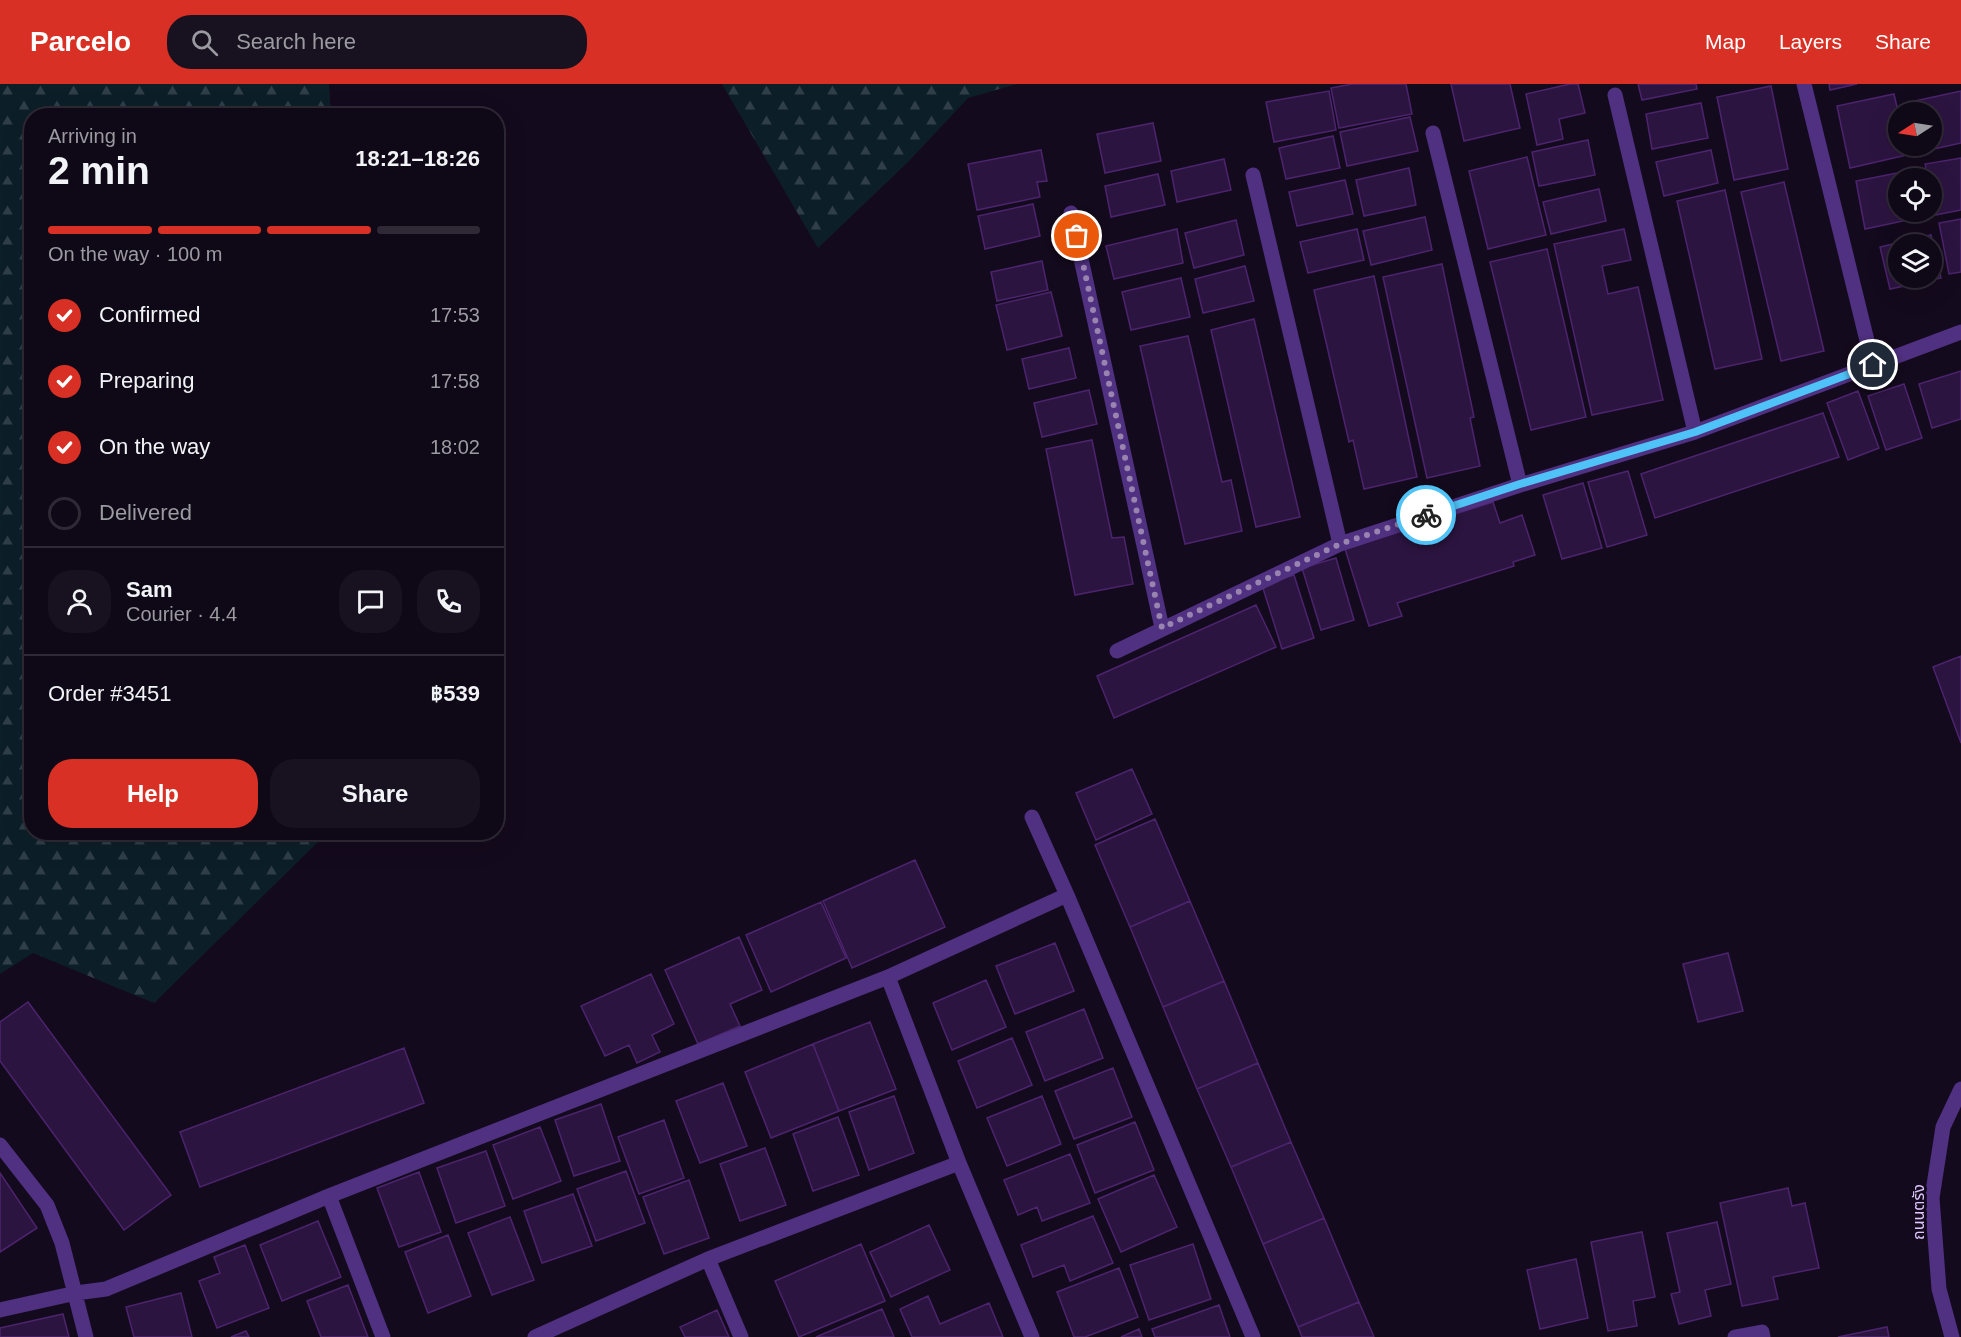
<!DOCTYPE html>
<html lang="en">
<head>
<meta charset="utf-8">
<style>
  :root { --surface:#0f0816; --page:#18111f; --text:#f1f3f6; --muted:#9b9aa1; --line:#2f2935; --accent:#d93025 }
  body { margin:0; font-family:Helvetica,"Noto Sans Thai",sans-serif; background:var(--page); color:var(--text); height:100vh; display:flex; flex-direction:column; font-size:22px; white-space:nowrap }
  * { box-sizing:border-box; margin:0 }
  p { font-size:20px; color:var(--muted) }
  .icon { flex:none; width:33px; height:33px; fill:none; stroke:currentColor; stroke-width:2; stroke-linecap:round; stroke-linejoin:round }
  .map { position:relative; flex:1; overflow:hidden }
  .side { position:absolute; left:24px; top:24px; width:480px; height:732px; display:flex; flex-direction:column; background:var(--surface); border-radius:24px; box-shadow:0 6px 24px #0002,0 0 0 2px var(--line) }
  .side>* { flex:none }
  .needle { width:39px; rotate:258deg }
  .fabs { position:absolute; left:1888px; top:18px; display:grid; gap:12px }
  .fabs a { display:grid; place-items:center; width:54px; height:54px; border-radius:50%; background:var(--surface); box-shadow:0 6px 24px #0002,0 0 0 2px var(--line); font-size:30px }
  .pin { position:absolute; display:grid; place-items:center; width:51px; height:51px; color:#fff; margin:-26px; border:3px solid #fff; border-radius:50%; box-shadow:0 2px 6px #0007 }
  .courier { position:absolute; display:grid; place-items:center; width:60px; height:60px; margin:-30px; border:4px solid #4fc3f7; border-radius:50%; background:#fff; color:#222; box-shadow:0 2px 8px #0007 }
  .headline em { font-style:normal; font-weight:800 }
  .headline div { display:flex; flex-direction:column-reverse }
  .headline { display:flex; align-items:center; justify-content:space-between; height:102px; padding:0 24px }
  h1 { font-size:39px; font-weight:800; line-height:45px }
  .bar { display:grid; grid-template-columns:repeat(4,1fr); gap:9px 6px; align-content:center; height:72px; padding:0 24px }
  .bar i { height:8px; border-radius:4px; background:var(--line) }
  .bar .active { background:var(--accent) }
  .bar p { grid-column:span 4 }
  .line { display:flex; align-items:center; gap:15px; padding:0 24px; border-top:2px solid var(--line) }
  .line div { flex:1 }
  .round { display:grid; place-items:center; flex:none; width:63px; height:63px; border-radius:24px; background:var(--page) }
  ol { padding:0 24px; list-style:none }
  li { display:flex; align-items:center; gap:18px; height:66px }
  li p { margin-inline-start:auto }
  li .icon { padding:6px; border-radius:50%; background:var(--accent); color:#fff; stroke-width:4 }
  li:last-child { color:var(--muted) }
  li i { width:33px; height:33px; border:3px solid var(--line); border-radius:50% }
  .action { display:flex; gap:12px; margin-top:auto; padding:12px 24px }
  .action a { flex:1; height:69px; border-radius:24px; background:var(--accent); color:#fff; font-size:24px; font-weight:800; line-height:69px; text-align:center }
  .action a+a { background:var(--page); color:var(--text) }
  header { display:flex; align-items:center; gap:36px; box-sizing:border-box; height:84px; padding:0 30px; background:var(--accent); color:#fff }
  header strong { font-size:28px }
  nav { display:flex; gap:33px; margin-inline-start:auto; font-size:21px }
  .search { width:420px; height:54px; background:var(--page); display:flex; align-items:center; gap:15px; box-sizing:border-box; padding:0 21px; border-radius:24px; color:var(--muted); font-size:22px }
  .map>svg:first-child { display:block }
  .forest { fill:url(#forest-firs) }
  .building { fill:#2c1440; stroke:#4c246e; stroke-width:1.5; fill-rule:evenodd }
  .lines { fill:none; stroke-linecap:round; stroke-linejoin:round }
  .minor { stroke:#4f3081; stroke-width:15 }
  .done { stroke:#9984b0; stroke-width:6; stroke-dasharray:0 10.8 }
  .route { stroke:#4fc3f7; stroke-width:8 }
  .labels { text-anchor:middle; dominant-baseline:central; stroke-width:6; stroke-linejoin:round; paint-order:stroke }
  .street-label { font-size:16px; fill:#e0c6ff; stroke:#140a1d }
</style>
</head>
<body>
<header>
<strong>Parcelo</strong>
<div class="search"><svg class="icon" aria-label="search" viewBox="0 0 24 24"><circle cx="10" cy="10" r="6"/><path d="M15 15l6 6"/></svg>Search here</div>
<nav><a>Map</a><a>Layers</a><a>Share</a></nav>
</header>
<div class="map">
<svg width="1961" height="1253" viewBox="0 0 1961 1253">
  <defs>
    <pattern id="forest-firs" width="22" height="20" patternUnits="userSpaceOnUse" patternTransform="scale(1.5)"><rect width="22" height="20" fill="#0c1f28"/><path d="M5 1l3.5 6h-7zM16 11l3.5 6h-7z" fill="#2f3e48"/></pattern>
  </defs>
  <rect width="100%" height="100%" fill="#140a1d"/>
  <path class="forest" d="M0 0H329L331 31 32 32V748L327 749 154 919 33 869 0 890Z
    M722 0H1017L968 14 909 77 818 164Z"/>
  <path class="building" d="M1352 0H1406L1412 30 1339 44 1331 4Z
    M1451 0H1510L1520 44 1464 57Z
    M1570 0H1578L1585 29 1559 35 1563 55 1537 61 1526 10Z
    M1638 0H1696L1697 5 1642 16Z
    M1829 0H1857L1830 6Z
    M1771 2 1788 85 1734 96 1717 13Z
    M1329 7 1336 46 1274 58 1266 18Z
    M1961 7V59L1920 68 1919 62H1932V28H1912L1910 18Z
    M1894 10 1899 32V62H1905L1907 71 1850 84 1837 22Z
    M1701 19 1708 54 1652 65 1646 30Z
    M1410 33 1418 67 1347 82 1340 48Z
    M1153 39 1161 77 1105 89 1097 50Z
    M1333 52 1340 84 1286 95 1279 64Z
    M1588 56 1595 91 1539 102 1532 68Z
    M1041 66 1047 97 1037 98 1040 113 977 126 968 80Z
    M1711 66 1718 99 1664 112 1656 78Z
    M1527 73 1546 151 1488 165 1469 87Z
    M1961 74V126L1935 131 1932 115V94H1928L1925 80Z
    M1224 75 1231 106 1177 118 1171 87Z
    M1409 84 1416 121 1364 132 1356 96Z
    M1908 87 1909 94H1899V128H1916L1917 134 1865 145 1856 97Z
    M1158 90 1165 121 1111 133 1105 102Z
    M1345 96 1353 130 1297 142 1289 108Z
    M1784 98 1824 267 1781 277 1741 108Z
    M1599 105 1606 137 1551 150 1543 118Z
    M1725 106 1762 275 1715 285 1677 117Z
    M1033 120 1040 152 985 165 978 132Z
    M1425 133 1432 166 1371 181 1363 147Z
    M1961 135V188L1949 190 1939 139Z
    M1236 136 1244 171 1194 184 1185 149Z
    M1177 145 1183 179 1114 195 1106 162Z
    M1357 145 1364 176 1308 189 1300 158Z
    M1624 145 1631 176 1602 182 1608 210 1638 203 1663 316 1592 331 1554 160Z
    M1931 151 1941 194 1890 205 1880 163ZM1899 160H1932V194H1899Z
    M1547 165 1586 333 1531 346 1490 178Z
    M1042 177 1048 206 997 217 991 188Z
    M1442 180 1474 333 1470 334 1480 382 1427 394 1383 193Z
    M1245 182 1254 217 1203 229 1195 195Z
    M1374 192 1417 393 1364 405 1353 356 1349 358 1314 206Z
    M1181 194 1190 233 1131 246 1122 208Z
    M1051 208 1062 252 1007 266 996 221Z
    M1254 235 1300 433 1256 443 1211 246Z
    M1188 252 1222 398 1231 396 1242 447 1185 460 1140 262Z
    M1069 264 1076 294 1029 305 1022 275Z
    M1961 287V335L1932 344 1919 300Z
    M1904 300 1922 354 1886 366 1868 312Z
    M1089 306 1097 340 1042 353 1034 319Z
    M1858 307 1879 364 1848 376 1827 319Z
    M1823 329 1839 373 1655 434 1641 390Z
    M1092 356 1112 454 1124 453 1133 500 1075 511 1046 365Z
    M1628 387 1647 451 1607 463 1588 398Z
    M1583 399 1602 464 1562 475 1543 411Z
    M1493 418 1500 439 1522 431 1535 471 1513 478 1514 482 1397 519 1402 532 1369 542 1345 465Z
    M1336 474 1354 536 1321 546 1302 484Z
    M1294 491 1314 554 1282 565 1262 501Z
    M1256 521 1276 563 1114 634 1097 592Z
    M1961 572V659L1933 583Z
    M1132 685 1152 730 1096 756 1076 709Z
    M1155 735 1190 817 1130 843 1095 761Z
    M915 776 945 843 852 884 823 817Z
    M1190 817 1224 897 1163 923 1130 843Z
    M821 818 846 874 771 908 746 851Z
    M739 853 762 906 730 920 740 942 698 960 665 886Z
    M1055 859 1074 907 1015 930 996 882Z
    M1728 869 1743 927 1698 938 1683 880Z
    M651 890 674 940 652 951 660 968 637 979 629 961 605 972 581 922Z
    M986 896 1006 943 952 966 933 919Z
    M1224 897 1258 979 1197 1005 1163 923Z
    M28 918 171 1111 124 1146 0 977V938Z
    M1084 925 1103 974 1045 997 1026 948Z
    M870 938 896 1005 839 1027 813 960Z
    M1012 954 1032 1001 977 1024 958 977Z
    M813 960 839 1027 771 1054 745 988Z
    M404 964 424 1019 200 1103 180 1048Z
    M1258 979 1291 1058 1231 1083 1197 1005Z
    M1113 984 1132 1033 1074 1055 1055 1007Z
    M723 999 747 1062 700 1079 676 1017Z
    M894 1012 914 1069 869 1086 849 1028Z
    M1042 1012 1061 1060 1007 1082 987 1034Z
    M601 1020 620 1077 574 1092 555 1036Z
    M838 1033 859 1091 813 1107 793 1050Z
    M664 1036 684 1094 639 1110 618 1053Z
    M1135 1038 1154 1086 1095 1109 1077 1061Z
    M540 1043 561 1097 513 1115 493 1061Z
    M1291 1058 1324 1134 1263 1160 1231 1083Z
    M765 1064 786 1121 740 1137 720 1080Z
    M486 1067 505 1122 456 1139 437 1084Z
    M1070 1070 1090 1119 1042 1137 1037 1123 1018 1131 1004 1096Z
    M626 1087 645 1139 596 1157 577 1105Z
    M419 1088 441 1148 399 1163 377 1104Z
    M0 1089 37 1144 0 1168Z
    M1154 1091 1177 1143 1121 1168 1098 1115Z
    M689 1096 709 1154 664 1170 643 1113Z
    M1788 1104 1792 1122 1805 1119 1819 1184 1773 1193 1778 1215 1742 1222 1720 1119Z
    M573 1110 592 1162 542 1179 524 1127Z
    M1093 1132 1113 1179 1070 1197 1064 1181 1033 1193 1021 1161Z
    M510 1133 534 1196 492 1211 468 1149Z
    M1324 1134 1359 1218 1298 1243 1263 1160Z
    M318 1137 341 1193 282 1217 260 1161Z
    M1717 1138 1731 1200 1705 1206 1711 1232 1679 1240 1671 1210 1680 1208 1667 1149Z
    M929 1141 950 1186 891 1213 870 1168Z
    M1642 1148 1655 1213 1633 1217 1637 1242 1608 1247 1591 1158Z
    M448 1151 471 1212 428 1229 405 1168Z
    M861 1160 885 1217 799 1253 775 1197Z
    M1193 1160 1211 1215 1149 1236 1130 1181Z
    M245 1161 269 1224 217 1244 199 1197 220 1189 214 1173Z
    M1576 1175 1588 1234 1540 1245 1527 1186Z
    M1119 1184 1138 1233 1085 1253H1074L1057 1208Z
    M348 1201 368 1253H321L307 1217Z
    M181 1209 192 1253H134L126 1223Z
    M928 1212 940 1240 989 1219 1003 1253H912L900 1225Z
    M1359 1218 1374 1253H1302L1298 1243Z
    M1219 1221 1230 1253H1155L1152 1245Z
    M882 1225 894 1253H816Z
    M717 1226 729 1253H685L680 1243Z
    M63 1230 69 1253H0V1244Z
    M1887 1243 1889 1253H1838Z
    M1139 1245 1142 1253H1121Z
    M246 1247 249 1253H231Z"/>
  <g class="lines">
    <path class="minor" d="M1804 0 1873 281
      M1615 11 1695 348
      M1433 49 1520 401
      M1253 91 1340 460
      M1071 129 1162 544
      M1117 567 1340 460 1520 401 1695 348 1961 248
      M1032 733 1067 811 1253 1253
      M888 893 959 1079 1032 1253
      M0 1061 47 1121 62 1159 86 1253
      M329 1112 383 1253
      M708 1175 741 1253
      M0 1226 76 1209 106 1205 329 1112 888 893 1067 811
      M535 1253 708 1175 959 1079
      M1735 1253 1762 1248 1763 1253
      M1952 1253 1939 1205 1932 1114 1943 1043 1961 1005"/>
  </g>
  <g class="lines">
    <path class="done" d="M1077 152 1162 544 1340 460 1426 431"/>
    <path class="route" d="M1426 431 1520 400 1695 348 1873 281"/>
  </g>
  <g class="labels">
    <g class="street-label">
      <text transform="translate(1918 1128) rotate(-90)">ถนนตรัง</text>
    </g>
  </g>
</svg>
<div class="fabs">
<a><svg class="needle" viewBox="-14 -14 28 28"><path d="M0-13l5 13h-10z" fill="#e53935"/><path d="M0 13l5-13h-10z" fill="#9b9aa1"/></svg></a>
<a><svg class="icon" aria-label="locate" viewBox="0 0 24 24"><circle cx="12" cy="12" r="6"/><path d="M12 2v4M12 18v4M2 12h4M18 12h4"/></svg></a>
<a><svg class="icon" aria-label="layers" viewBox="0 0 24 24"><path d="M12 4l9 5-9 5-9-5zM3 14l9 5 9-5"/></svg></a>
</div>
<div class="pin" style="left:1077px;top:152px;background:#ea580c"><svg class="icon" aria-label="bag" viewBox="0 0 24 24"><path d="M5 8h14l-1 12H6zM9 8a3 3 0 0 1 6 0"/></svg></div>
<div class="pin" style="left:1873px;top:281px;background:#1f2937"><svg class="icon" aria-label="home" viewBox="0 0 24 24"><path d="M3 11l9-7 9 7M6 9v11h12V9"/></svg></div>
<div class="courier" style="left:1426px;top:431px"><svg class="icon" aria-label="bike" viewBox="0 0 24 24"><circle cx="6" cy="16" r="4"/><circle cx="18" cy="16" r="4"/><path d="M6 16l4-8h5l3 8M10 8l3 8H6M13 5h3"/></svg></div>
<section class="side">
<div class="headline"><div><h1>2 min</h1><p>Arriving in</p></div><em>18:21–18:26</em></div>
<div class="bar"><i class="active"></i><i class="active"></i><i class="active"></i><i></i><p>On the way · 100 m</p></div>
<ol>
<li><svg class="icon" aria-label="check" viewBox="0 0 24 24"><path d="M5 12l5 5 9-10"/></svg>Confirmed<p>17:53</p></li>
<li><svg class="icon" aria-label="check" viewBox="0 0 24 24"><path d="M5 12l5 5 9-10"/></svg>Preparing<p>17:58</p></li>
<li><svg class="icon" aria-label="check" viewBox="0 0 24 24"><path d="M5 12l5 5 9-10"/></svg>On the way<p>18:02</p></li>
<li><i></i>Delivered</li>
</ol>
<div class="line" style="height:108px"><a class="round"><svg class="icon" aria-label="person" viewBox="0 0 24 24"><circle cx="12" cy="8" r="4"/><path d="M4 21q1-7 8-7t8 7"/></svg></a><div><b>Sam</b><p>Courier · 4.4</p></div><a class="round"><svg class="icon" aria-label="chat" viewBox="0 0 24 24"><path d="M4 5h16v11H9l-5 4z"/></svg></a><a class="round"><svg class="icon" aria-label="phone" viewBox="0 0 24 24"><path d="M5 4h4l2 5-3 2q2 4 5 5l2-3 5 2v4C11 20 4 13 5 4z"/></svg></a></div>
<div class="line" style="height:78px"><div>Order #3451</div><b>฿539</b></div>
<div class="action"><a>Help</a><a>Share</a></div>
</section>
</div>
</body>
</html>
